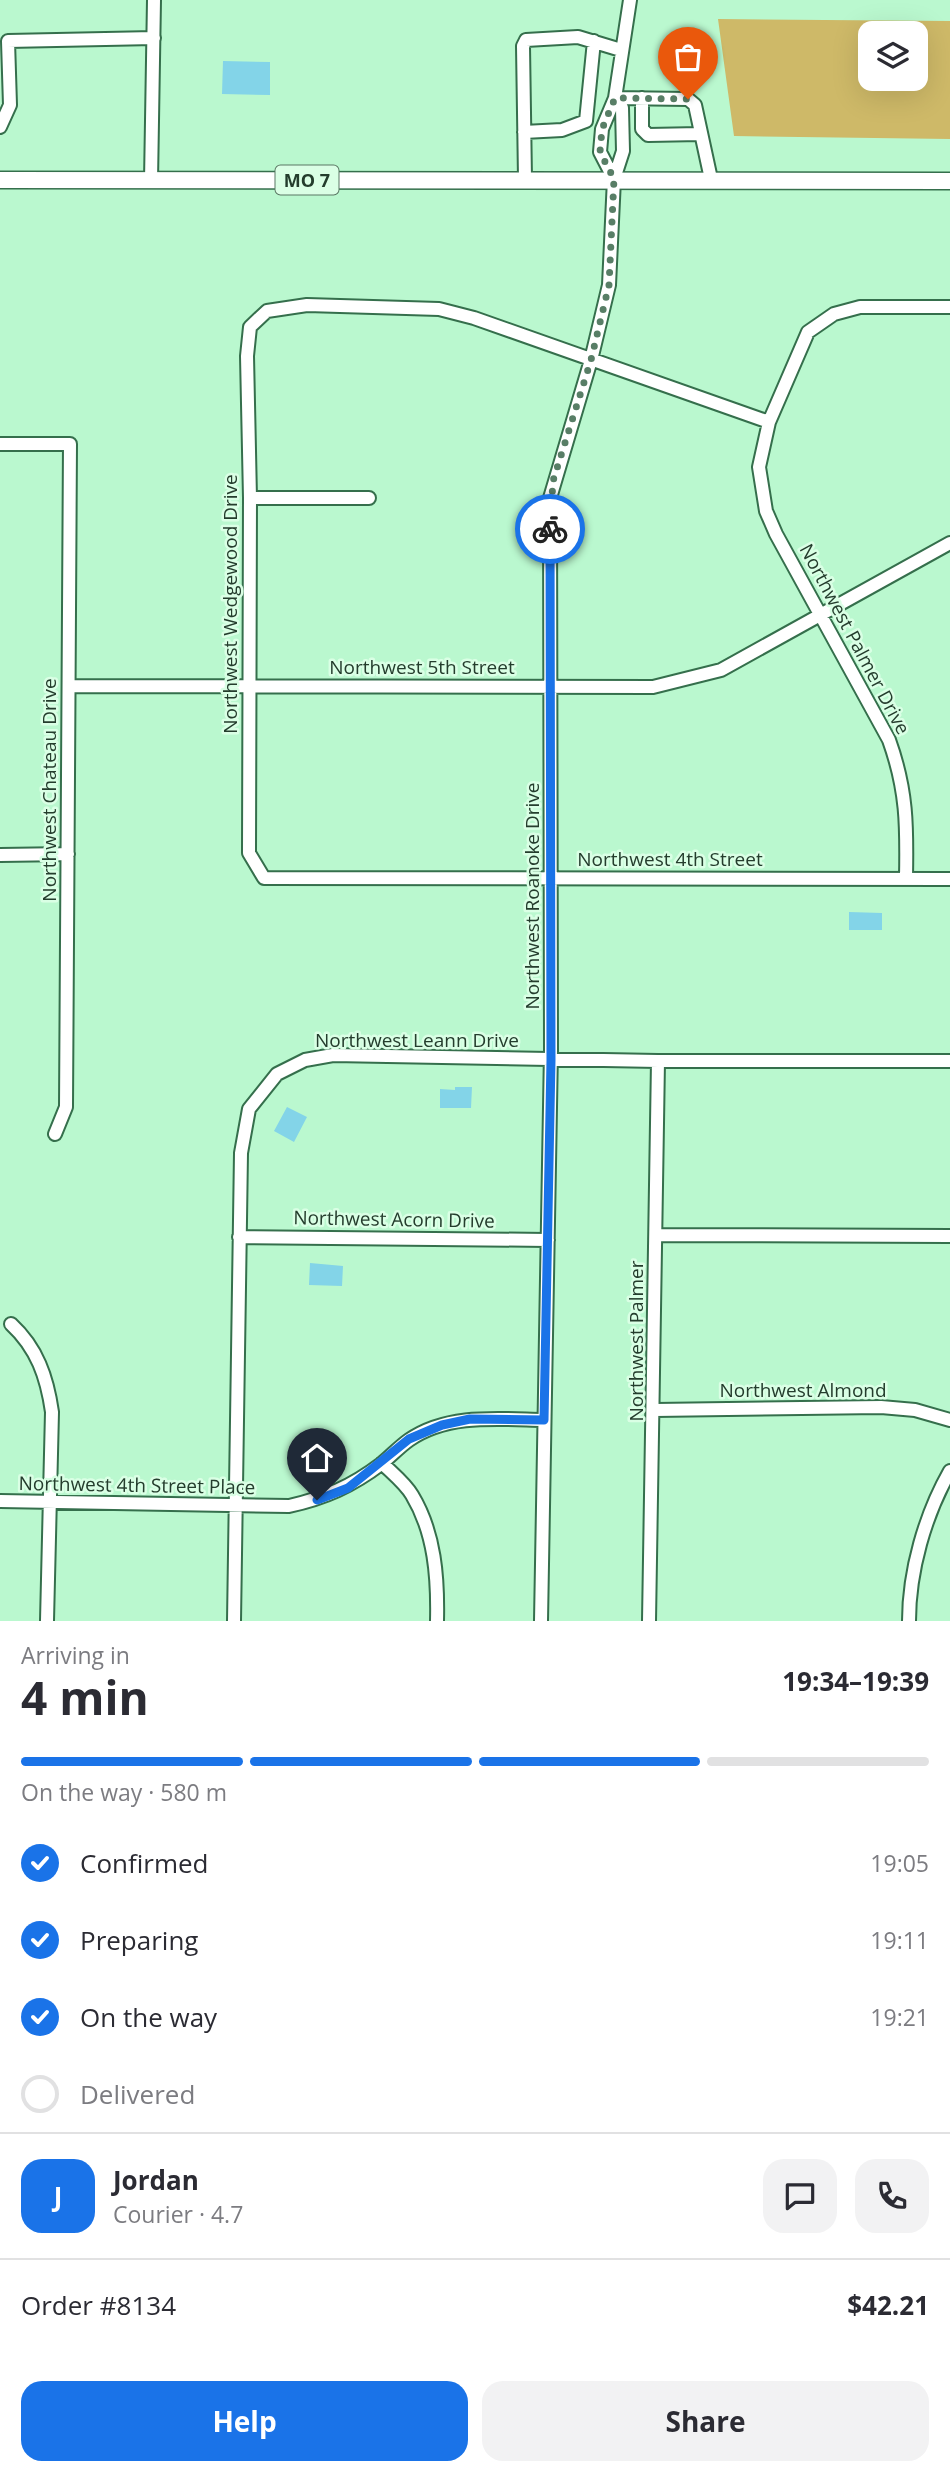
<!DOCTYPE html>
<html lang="en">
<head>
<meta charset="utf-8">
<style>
  :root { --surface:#fff; --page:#f2f2f3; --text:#2b2b33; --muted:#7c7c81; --line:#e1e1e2; --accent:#1a73e8 }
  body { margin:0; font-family:"Open Sans",sans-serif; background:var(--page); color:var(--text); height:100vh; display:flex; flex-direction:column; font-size:26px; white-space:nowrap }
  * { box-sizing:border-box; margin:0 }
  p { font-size:23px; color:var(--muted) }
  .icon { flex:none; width:38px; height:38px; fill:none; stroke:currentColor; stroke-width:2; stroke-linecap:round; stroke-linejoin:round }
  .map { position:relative; height:1621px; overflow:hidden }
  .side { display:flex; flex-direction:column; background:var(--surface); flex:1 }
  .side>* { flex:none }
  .controls { position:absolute; left:858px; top:21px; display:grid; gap:14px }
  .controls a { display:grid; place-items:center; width:70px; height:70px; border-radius:14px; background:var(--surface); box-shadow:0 7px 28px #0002; font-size:35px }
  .pin { position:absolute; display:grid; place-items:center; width:60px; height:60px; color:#fff; margin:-72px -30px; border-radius:50% 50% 50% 0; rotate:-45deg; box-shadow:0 0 7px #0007 }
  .pin .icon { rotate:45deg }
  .courier { position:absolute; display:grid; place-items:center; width:70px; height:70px; margin:-35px; border:5px solid #1a73e8; border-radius:50%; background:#fff; color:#222; box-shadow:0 2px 9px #0007 }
  .summary em { font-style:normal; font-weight:700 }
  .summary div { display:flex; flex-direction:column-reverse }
  .summary { display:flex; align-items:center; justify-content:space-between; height:119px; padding:0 21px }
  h1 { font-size:46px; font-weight:700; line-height:52px }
  .bar { display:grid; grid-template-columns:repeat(4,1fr); gap:10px 7px; align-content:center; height:84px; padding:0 21px }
  .bar i { height:9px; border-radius:5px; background:var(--line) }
  .bar .on { background:var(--accent) }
  .bar p { grid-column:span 4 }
  .line { display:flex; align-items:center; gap:18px; padding:0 21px; border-top:2px solid var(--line) }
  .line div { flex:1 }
  .round { display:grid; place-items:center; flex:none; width:74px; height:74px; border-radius:21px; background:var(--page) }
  ol { padding:0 21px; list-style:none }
  li { display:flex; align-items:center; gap:21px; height:77px }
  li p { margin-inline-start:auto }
  li .icon { padding:7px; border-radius:50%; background:var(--accent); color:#fff; stroke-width:4 }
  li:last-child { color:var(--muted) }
  li i { width:38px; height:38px; border:4px solid var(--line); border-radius:50% }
  .cta { display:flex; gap:14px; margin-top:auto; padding:14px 21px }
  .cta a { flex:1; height:80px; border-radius:21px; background:var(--accent); color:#fff; font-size:28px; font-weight:700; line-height:80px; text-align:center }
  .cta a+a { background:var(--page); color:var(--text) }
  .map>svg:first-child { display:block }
  .green { fill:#ceb968; fill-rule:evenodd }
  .building { fill:#83d4e8 }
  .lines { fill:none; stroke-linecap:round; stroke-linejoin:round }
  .minor-casing { stroke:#356f4c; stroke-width:16 }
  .major-casing { stroke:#356f4c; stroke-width:19 }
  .minor { stroke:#fff; stroke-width:12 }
  .major { stroke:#fff; stroke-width:16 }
  .done { stroke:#587e66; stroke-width:7; stroke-dasharray:0 12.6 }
  .route { stroke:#1a73e8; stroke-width:9 }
  .labels { text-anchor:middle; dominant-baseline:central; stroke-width:5; stroke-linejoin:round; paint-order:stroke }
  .shield { fill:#daffe5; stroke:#5b7764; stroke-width:2 }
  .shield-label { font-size:18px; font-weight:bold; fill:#243d2d }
  .street-label { font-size:19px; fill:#243d2d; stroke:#daffe5 }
</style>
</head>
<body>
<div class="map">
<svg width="950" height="1621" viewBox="0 0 950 1621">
  <rect width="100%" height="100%" fill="#baf8cf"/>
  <path class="green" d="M718 19 950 21V139L734 136ZM870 33H915V79H870Z"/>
  <path class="building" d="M223 61 270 62V95L222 94Z
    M849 912 882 913V930H849Z
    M455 1087H472L471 1108H440V1089L455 1090Z
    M287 1107 307 1117 294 1142 274 1131Z
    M310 1263 343 1266 342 1286 309 1285Z"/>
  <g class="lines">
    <g class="minor-casing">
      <path id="minor" d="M615 98 688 99 695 105 711 179
        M642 98V129L648 135 700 134
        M0 127 10 105 8 41 154 38
        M524 132 562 130 586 121 594 41
        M525 179 523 46 526 40 578 37 621 50
        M614 179 600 152 602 129 615 98 630 0
        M151 181 154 0
        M769 422 474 318 439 309 307 305 267 311 250 327 247 356 250 498 249 853 264 878 950 879
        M0 444H70L66 1107 55 1134
        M250 498H369
        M69 686 653 687 721 670 950 543
        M0 855 68 854
        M906 878C907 826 907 790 889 740L776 534 766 511 759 467 769 422 808 332 834 314 860 307H950
        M656 1235 950 1236
        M239 1237 548 1240
        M11 1324C37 1348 47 1377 52 1412L47 1621
        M655 1410 881 1407 915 1410 950 1420
        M382 1463C392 1473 405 1483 412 1495 435 1533 438 1578 437 1621
        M0 1501 289 1506C325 1498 352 1486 381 1464 390 1457 399 1447 409 1440 448 1413 499 1419 544 1420
        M234 1621 241 1153 249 1109 277 1074 305 1060 333 1055 658 1061H950
        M541 1621 551 1050 550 498 591 360 609 285 614 179 623 151 622 108 615 98
        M649 1621 658 1061
        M909 1621C909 1571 925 1515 950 1471"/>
    </g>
    <g class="major-casing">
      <path id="major" d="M0 180 950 181"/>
    </g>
    <use href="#minor" class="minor"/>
    <use href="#major" class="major"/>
  </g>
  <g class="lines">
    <path class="done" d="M550 529 553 481 591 360 609 285 614 179 600 152 602 129 615 98 688 99"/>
    <path class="route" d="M317 1500 348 1488 409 1439 442 1425 470 1419 544 1420 551 1060 550 529"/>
  </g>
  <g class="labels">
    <rect class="shield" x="275.5" y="165.5" width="63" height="29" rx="5"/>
    <g class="shield-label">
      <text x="307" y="180">MO 7</text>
    </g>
    <g class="street-label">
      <text transform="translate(230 604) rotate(-90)">Northwest Wedgewood Drive</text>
      <text transform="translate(855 639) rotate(62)">Northwest Palmer Drive</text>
      <text x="422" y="667">Northwest 5th Street</text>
      <text transform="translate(49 790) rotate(-90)">Northwest Chateau Drive</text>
      <text x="670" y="859">Northwest 4th Street</text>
      <text transform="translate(532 896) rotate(-90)">Northwest Roanoke Drive</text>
      <text x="417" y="1040">Northwest Leann Drive</text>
      <text transform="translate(394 1219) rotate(1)">Northwest Acorn Drive</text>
      <text transform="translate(636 1341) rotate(-90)">Northwest Palmer</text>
      <text x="803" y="1390">Northwest Almond</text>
      <text transform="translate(137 1485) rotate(1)">Northwest 4th Street Place</text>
    </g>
  </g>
</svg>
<div class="controls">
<a><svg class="icon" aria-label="layers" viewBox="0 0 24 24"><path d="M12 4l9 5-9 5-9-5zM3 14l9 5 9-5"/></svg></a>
</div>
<div class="pin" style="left:688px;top:99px;background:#ea580c"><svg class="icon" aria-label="bag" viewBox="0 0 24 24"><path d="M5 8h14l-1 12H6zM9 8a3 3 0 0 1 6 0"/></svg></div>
<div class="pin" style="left:317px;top:1500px;background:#1f2937"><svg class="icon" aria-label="home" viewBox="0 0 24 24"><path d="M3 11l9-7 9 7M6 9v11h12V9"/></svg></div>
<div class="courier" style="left:550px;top:529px"><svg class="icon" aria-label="bike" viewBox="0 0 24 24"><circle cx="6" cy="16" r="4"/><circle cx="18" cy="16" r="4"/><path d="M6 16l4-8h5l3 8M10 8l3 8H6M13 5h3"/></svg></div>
</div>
<section class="side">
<div class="summary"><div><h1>4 min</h1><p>Arriving in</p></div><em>19:34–19:39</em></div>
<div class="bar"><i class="on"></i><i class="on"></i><i class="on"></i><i></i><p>On the way · 580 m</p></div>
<ol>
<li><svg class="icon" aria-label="check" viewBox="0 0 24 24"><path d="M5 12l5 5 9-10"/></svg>Confirmed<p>19:05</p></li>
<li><svg class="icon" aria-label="check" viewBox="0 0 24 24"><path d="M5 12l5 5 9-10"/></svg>Preparing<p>19:11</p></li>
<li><svg class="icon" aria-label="check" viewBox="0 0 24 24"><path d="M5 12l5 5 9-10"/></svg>On the way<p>19:21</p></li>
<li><i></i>Delivered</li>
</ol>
<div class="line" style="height:126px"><b class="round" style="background:var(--accent);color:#fff">J</b><div><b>Jordan</b><p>Courier · 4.7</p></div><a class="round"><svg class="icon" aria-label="chat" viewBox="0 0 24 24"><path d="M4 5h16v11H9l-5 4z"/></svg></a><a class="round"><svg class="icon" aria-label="phone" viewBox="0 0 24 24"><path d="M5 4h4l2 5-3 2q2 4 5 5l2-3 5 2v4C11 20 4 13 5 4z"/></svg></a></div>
<div class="line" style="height:91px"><div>Order #8134</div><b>$42.21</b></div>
<div class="cta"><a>Help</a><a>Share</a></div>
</section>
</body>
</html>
